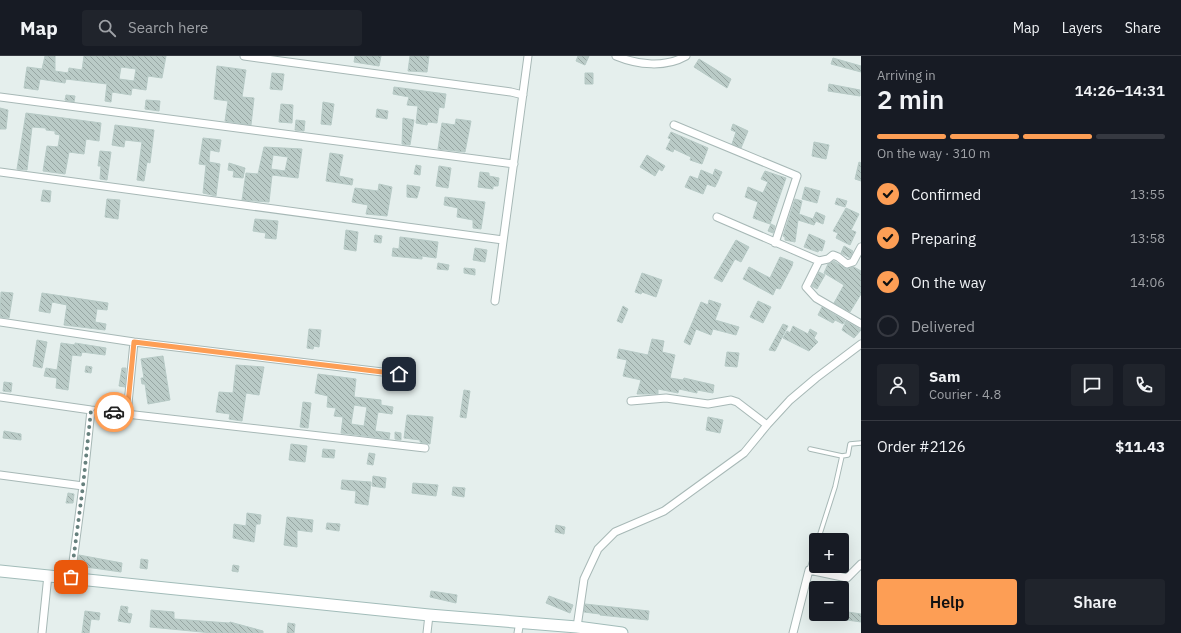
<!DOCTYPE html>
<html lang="en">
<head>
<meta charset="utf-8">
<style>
  :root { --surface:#171b24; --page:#20242c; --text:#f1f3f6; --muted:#9ea1a6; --line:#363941; --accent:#fd9e55 }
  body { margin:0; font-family:"IBM Plex Sans",sans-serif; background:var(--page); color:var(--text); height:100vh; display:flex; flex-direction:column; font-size:15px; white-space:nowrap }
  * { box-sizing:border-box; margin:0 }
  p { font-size:13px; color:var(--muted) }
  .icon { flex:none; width:22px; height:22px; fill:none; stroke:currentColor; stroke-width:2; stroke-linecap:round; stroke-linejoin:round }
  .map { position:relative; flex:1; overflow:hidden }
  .panel { display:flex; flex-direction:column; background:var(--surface); width:320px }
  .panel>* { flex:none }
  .controls { position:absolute; left:809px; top:477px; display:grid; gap:8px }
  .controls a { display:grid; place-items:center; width:40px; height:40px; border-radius:4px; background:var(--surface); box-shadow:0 4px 16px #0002; font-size:20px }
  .pin { position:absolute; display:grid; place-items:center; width:34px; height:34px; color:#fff; margin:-17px; border-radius:8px; box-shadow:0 2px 6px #0006 }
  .courier { position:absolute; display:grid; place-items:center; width:40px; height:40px; margin:-20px; border:3px solid #fd9e55; border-radius:50%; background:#fff; color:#222; box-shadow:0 1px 5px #0007 }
  .head em { font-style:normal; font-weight:600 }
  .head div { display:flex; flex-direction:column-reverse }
  .head { display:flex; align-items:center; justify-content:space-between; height:68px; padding:0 16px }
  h1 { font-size:26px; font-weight:600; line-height:30px }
  .bar { display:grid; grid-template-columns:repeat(4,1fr); gap:6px 4px; align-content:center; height:48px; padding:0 16px }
  .bar i { height:5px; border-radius:3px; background:var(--line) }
  .bar .on { background:var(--accent) }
  .bar p { grid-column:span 4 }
  .line { display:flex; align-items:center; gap:10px; padding:0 16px; border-top:1px solid var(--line) }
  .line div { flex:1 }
  .round { display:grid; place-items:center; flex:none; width:42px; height:42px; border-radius:4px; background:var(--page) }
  ol { padding:0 16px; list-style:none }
  li { display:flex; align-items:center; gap:12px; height:44px }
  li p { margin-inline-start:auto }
  li .icon { padding:4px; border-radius:50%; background:var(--accent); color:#111; stroke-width:4 }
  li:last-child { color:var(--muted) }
  li i { width:22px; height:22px; border:2px solid var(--line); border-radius:50% }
  .action { display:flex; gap:8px; margin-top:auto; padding:8px 16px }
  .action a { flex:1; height:46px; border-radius:4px; background:var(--accent); color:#111; font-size:16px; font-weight:600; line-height:46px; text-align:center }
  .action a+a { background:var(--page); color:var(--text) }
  header { display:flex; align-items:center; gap:24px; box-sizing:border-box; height:56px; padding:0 20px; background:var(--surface); border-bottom:1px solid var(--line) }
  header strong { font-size:19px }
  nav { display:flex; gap:22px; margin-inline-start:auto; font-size:14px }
  .search { width:280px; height:36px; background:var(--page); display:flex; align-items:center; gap:10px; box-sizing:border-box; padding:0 14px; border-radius:4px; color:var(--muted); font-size:15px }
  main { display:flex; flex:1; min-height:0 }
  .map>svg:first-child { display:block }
  .building { fill:url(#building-back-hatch); stroke:#b7cac6; fill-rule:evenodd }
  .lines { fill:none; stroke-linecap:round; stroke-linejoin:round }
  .lane-casing { stroke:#a7b8b6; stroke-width:5.5 }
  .street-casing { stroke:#a7b8b6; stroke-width:9 }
  .secondary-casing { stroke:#a2bcb9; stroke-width:13 }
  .lane { stroke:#fff; stroke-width:3.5 }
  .street { stroke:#fff; stroke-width:7 }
  .secondary { stroke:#fff; stroke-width:11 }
  .done { stroke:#66807d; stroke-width:4; stroke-dasharray:0 7.2 }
  .route { stroke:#fd9e55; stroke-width:5 }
</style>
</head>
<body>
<header>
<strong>Map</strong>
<div class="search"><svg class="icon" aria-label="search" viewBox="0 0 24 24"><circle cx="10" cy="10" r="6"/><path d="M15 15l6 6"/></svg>Search here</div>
<nav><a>Map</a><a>Layers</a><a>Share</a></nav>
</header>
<main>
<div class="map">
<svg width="861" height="577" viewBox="0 0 861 577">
  <defs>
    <pattern id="building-back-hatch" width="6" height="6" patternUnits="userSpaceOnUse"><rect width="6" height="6" fill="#bacbc7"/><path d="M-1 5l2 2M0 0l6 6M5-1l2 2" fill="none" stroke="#97a6a3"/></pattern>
  </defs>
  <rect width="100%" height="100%" fill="#e5efed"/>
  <path class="building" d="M45 0H55V15L68 17 69 12 82 14 84 0H166L162 22 148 20 146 34 132 32 131 39 112 36 111 46 105 45 107 28 66 23 65 27 40 23 38 34 24 32 27 11 42 13ZM121 11 136 13 134 25 119 23Z
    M355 0H381L379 10 354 6Z
    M410 0H429L427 16 408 15Z
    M578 0H589L585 9 576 5Z
    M833 2 861 10V16L831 8Z
    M699 3 731 23 727 32 694 11Z
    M217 10 246 14 242 41 254 42 251 69 225 65 228 45 214 43Z
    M272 17 284 18 282 34 270 33Z
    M585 17H593V28H585Z
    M829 28 860 34V40L828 35Z
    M394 31 446 38 444 52 439 51 437 67 428 66 427 69 416 67 418 50 407 49 409 41 393 38Z
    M66 39 75 40 74 46 65 44Z
    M146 44 160 45 159 55 145 53Z
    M323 46 334 48 331 69 321 68Z
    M281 48 293 49 292 67 279 66Z
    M0 52 8 54 6 73H0Z
    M377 53 388 55 387 63 376 61Z
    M26 57 101 67 99 85 86 83 84 98 69 96 65 118 43 115 47 90 58 91 60 79 55 78V75L46 74V72L32 71 27 114 17 113Z
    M403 62 414 64 410 89 402 88Z
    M456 63 471 65 465 96 438 93 442 67 455 69Z
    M296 64 305 65 304 75 295 74Z
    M733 68 748 75 741 92 732 88 736 76 731 74Z
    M115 69 154 74 150 107 147 106 144 125 137 124 142 86 125 84 124 91 112 89Z
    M671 76 708 92 702 108 690 104 691 101 674 93 673 96 666 93 671 83 668 82Z
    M203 82 221 84 219 96 210 94 209 106 220 108 216 140 203 137 206 109 199 108Z
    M814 86 829 89 826 103 812 100Z
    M264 91 302 93 298 122 272 119 269 146 242 144 246 117 258 118ZM273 99 288 101 285 115 271 113Z
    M100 95 111 96 107 124 100 123 101 110H98Z
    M330 97 343 99 339 120 353 123 352 129 326 125Z
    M647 99 665 110 662 115 659 113 655 120 640 111Z
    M859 106 861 107V125L855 123Z
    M229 107 245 112 243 122 233 121 234 115 228 114Z
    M416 109 421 110 420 119 414 118Z
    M439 110 451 112 448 132 436 130Z
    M715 113 722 116 718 125 715 131 707 128 703 138 685 131 690 120 698 123 701 114 713 119Z
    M765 115 786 122 770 168 753 162 758 146 745 141 748 131 763 137 768 126 761 123Z
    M480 116 489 117V120L499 122 498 130H493V133L478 131Z
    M379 128 392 131 387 160 366 158 368 149 352 146 355 132 378 135Z
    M407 129 420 131 417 142 407 141Z
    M805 131 820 135 817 147 802 143Z
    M43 134 51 135 50 146 41 145Z
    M445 141 485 146 481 173 473 172V164L457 161 458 152 444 149Z
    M837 142 847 145 845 151 835 148Z
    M107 143 120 144 118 163 105 161Z
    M795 143 802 145 799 158 813 163 816 156 825 160 823 168 816 165 814 169 798 164 795 186 785 184V181L783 180Z
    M846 152 859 158 851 174 856 176 850 189 836 182 838 177 833 175Z
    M255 163 278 165 276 183 265 182 266 177 253 175Z
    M771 168 775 170 773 177 768 175Z
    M346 174 358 176 356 195 344 193Z
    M809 178 825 185 822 195 819 194 818 196 804 191Z
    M375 179 382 180 381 187 374 186Z
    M400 181 438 186 436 202 422 200V203L392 200 393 192 399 193Z
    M736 184 749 191 741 206 735 203 722 226 714 222Z
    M844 190 853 195 850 202 841 197Z
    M475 192 487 194 485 206 473 204Z
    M780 201 793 206 792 210 780 233 776 232 773 239 743 223 749 211 770 222Z
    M834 205 846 213 854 211 861 215V238L850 256 834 247 844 229 824 217 828 208Z
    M438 207 449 209 448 214 437 213Z
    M464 212 475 213V219L464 217Z
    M819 216 825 219 817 233 812 230Z
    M642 217 662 224 656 241 642 236 641 238 635 236Z
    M1 236 13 237 9 262 0 261Z
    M42 237 108 247 107 254 97 253 95 266 106 268 105 274 64 269 67 249 52 246 50 257 39 255Z
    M709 244 721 248 715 264 739 271 736 279 713 273 711 279 696 273 690 289 684 286 701 246 708 249Z
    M758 245 771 251 763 267 750 261Z
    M623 250 628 253 622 267 617 265Z
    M822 251 845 265 843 268 835 264 833 267 818 259Z
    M846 265 861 274 854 282 842 274Z
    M783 268 788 270 775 295 769 294Z
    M793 270 808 278 810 273 817 277 814 282 818 286 809 295 783 282 787 275 790 277Z
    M309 273 321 274 319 291 314 290 313 293 307 292Z
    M652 283 664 285 662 296 675 299 670 322 683 324 684 322 714 329 713 337 697 334V337L679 333 678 337 658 333V338H637L641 324 623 320 627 304 617 302 619 293 648 299Z
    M37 284 47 286 42 312 33 310Z
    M61 287 75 289V287L106 292 105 299 82 296 81 300 72 299 68 334 56 332 57 322 44 320 46 312 57 314Z
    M727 296 739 297 737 311 725 310Z
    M163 300 170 344 148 348 145 328H142L141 322H144L141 303Z
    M236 309 264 311 259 339 246 337 242 365 229 363 230 358 216 356 219 336 233 337Z
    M86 310 92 311 91 317 85 316Z
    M122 312H126L125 331 119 330Z
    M318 318 356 323 354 341 381 344V349L393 351 392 358 378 356 375 375 390 377 389 383 341 377 343 361 334 360 336 352 327 351 328 340 315 337ZM354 349 367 351 364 370 351 368Z
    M4 326 12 327 11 336 3 335Z
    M464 334 470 335 466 362 460 361Z
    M303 346 311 347 308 372 300 371Z
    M407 359 433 361 430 388 420 386V384L404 382Z
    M708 361 723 364 720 377 706 374Z
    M4 375 21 378V384L3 382Z
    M395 376 401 377V384L395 383Z
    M291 388 307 390 305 406 289 404Z
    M323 393 335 394 334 402 322 401Z
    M369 397 375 398 373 409 367 408Z
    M373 420 386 422 385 432 372 430Z
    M342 424 371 426 368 449 355 447 356 435 341 433Z
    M413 427 438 429 436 440 412 437Z
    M453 431 465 432 464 441 452 439Z
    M68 437 74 438 73 447H66Z
    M247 457 261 459 260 468H256L254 486 233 482 234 468 246 470Z
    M287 461 313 464 312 476 297 474V491L284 489Z
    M327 467 340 468 339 475 326 473Z
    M556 469 565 471 564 478 555 476Z
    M79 499 122 507 121 516 86 511V506L78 505Z
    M141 503 148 504 147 513 140 512Z
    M233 509 239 510 238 516 232 515Z
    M431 535 457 539 456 547 430 541Z
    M549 540 573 549 570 557 546 547Z
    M585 548 649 555 648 564 600 559V558L584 556Z
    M121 550 128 551 127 557 132 558 130 567 118 565Z
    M151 554 174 556V563L229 567 230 566 263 575V577H212L150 571Z
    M85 555 100 557 99 564 91 563 89 577H82Z
    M848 556 861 558V566L847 564Z
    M288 567 295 568 294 577H287Z"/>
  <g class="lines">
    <g class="lane-casing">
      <path id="lane" d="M810 393 842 400 848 399 850 388 861 387
        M818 484 835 431 842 400
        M809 514 816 491"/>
    </g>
    <g class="street-casing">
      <path id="street" d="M244 0 511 36 523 39
        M616 0C638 9 665 12 686 0
        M0 41 514 108
        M674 69 797 120 775 187
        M0 116 503 184
        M717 161 819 205
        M861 191 853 206 847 208 838 201 833 199 828 203 819 205 806 231 816 242 861 268
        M495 245 528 0
        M0 266 134 286 399 318
        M0 341 91 354 425 392
        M631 345 666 342 708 348 731 344 737 346 767 369
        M127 358 134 286
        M0 419 83 430
        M71 521 83 430 91 354
        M577 571 584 523 598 493 615 476 664 455 744 397 767 369 790 344 816 322 861 288
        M42 577 48 519
        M427 577 429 559
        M518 577 520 565
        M793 577 809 514 847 522 861 508"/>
    </g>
    <g class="secondary-casing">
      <path id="secondary" d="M0 515 429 559 577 571 622 577"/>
    </g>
    <use href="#lane" class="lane"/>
    <use href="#street" class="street"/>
    <use href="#secondary" class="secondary"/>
  </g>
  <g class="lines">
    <path class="done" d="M71 521 83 430 91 354 114 356"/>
    <path class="route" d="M114 356 127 358 134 286 399 318"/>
  </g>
</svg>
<div class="controls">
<a>+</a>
<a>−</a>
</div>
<div class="pin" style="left:71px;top:521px;background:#ea580c"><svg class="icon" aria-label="bag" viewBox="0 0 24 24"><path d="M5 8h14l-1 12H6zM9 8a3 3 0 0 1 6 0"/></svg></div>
<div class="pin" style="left:399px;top:318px;background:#1f2937"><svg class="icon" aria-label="home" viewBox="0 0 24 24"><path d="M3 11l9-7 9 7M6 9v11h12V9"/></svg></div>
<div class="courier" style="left:114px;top:356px"><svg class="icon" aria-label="car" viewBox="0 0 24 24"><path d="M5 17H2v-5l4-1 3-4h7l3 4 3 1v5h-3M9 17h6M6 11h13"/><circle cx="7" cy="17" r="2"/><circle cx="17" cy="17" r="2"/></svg></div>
</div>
<section class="panel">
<div class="head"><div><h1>2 min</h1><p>Arriving in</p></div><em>14:26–14:31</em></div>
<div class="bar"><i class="on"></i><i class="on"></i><i class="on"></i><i></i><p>On the way · 310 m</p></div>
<ol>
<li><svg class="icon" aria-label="check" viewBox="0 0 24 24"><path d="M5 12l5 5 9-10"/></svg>Confirmed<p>13:55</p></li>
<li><svg class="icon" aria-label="check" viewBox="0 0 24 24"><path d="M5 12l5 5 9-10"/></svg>Preparing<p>13:58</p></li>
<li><svg class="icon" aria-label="check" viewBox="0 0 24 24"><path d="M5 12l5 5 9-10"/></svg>On the way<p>14:06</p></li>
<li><i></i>Delivered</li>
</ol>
<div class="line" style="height:72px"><a class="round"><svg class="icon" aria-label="person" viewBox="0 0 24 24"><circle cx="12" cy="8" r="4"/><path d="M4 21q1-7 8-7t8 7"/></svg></a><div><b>Sam</b><p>Courier · 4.8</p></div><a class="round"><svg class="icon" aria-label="chat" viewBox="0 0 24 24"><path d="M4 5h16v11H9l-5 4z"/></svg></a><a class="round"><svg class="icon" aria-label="phone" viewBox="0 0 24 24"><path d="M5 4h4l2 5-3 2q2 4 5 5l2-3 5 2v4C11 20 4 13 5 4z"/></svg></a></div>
<div class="line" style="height:52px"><div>Order #2126</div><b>$11.43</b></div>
<div class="action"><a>Help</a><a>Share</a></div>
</section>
</main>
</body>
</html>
